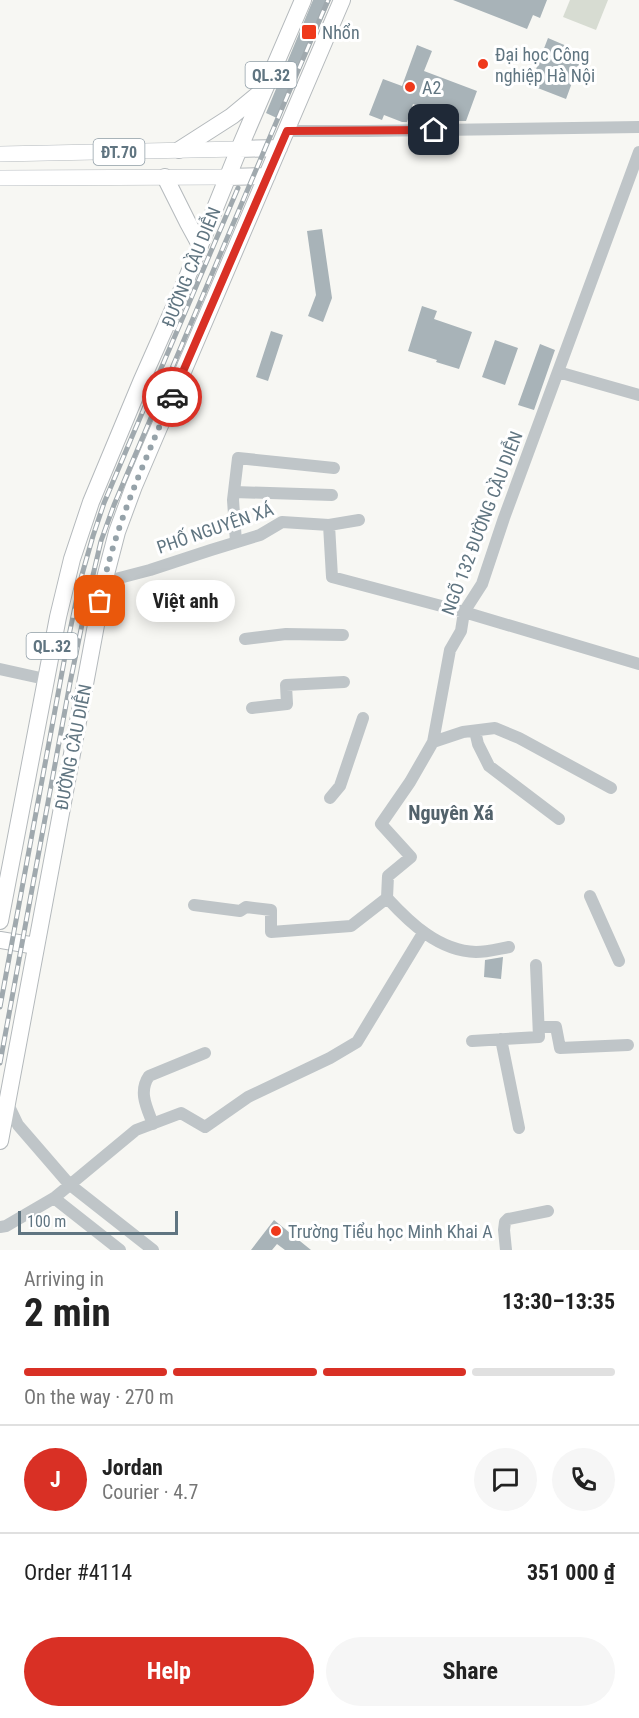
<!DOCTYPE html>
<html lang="en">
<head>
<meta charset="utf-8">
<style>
  :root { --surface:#fff; --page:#f6f6f6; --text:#222; --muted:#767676; --line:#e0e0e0; --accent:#d93025 }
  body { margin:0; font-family:"Roboto Condensed",sans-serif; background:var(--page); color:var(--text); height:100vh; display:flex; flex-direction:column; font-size:22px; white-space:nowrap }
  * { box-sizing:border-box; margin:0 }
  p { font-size:20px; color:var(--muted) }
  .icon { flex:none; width:33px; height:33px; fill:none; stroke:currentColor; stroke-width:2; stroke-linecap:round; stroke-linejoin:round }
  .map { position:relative; height:1250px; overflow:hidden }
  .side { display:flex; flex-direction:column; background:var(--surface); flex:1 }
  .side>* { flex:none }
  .scale { position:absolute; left:18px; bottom:15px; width:160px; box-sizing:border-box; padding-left:6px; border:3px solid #607581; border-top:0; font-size:16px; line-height:21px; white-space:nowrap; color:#607581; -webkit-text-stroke:4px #fff; paint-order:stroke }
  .pin { position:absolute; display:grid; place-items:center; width:51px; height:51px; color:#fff; margin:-26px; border-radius:12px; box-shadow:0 3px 9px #0006 }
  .courier { position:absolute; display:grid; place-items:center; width:60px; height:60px; margin:-30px; border:4px solid #d93025; border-radius:50%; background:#fff; color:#222; box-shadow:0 2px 8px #0007 }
  .bubble { position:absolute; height:42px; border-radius:21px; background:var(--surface); box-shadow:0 3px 15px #0003; font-size:20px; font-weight:700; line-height:42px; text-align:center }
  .headline em { font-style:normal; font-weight:700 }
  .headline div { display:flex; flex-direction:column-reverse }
  .headline { display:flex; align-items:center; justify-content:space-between; height:102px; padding:0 24px }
  h1 { font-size:39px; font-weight:700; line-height:45px }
  .bar { display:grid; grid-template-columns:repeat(4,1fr); gap:9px 6px; align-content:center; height:72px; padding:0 24px }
  .bar i { height:8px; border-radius:4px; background:var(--line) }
  .bar .on { background:var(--accent) }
  .bar p { grid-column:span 4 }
  .line { display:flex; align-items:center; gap:15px; padding:0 24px; border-top:2px solid var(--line) }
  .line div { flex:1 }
  .round { display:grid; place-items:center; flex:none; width:63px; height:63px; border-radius:32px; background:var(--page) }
  .cta { display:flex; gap:12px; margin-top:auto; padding:12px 24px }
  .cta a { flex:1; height:69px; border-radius:36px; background:var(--accent); color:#fff; font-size:24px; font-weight:700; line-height:69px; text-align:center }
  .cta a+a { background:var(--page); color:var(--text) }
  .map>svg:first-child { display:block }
  .green { fill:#d7dcd2 }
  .building { fill:#a8b3b8 }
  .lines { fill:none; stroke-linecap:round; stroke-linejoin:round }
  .major-casing { stroke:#b5babe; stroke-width:16 }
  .highway-casing { stroke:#b4b9bc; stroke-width:18 }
  .minor { stroke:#bfc5c8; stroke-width:12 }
  .major { stroke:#fff; stroke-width:15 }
  .highway { stroke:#fff; stroke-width:16 }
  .rail-casing { stroke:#a0a9ae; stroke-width:5 }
  .rail { stroke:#fff; stroke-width:3; stroke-dasharray:9; stroke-linecap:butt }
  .done { stroke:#95a2a9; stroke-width:6; stroke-dasharray:0 10.8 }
  .route { stroke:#d93025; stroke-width:8 }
  .poi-dot { fill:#ef391b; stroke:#fff; stroke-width:2 }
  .labels { text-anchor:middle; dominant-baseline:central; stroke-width:6; stroke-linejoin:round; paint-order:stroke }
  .shield { fill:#fff; stroke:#909ea7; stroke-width:1.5 }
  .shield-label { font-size:16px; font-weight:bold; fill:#607581 }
  .poi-label { font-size:18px; fill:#607581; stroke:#fff; text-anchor:start }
  .street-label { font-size:18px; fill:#607581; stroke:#fff }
  .neighbourhood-label { font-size:20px; font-weight:bold; fill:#52626b; stroke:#fff }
</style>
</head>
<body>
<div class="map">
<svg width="639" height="1250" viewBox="0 0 639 1250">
  <rect width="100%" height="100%" fill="#f7f7f3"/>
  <path class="green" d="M570 0H608L596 30 563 17Z"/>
  <path class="building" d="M313 0H331L279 119 266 113Z
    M453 0H547L540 18 533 15 527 29Z
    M548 38 583 53 566 99 530 85Z
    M417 45 432 51 424 71 477 91 466 121H459L413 104 407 122H402L384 115 382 120 369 115 383 79 402 86Z
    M322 229 332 298 323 322 308 316 316 295 307 231Z
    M422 306 437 311 434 319 472 332 459 369 436 362 437 360 408 351Z
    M271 331 283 335 268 381 256 377Z
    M495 340 518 348 505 385 482 377Z
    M540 344 555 350 534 410 518 405Z
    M503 957 501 979 484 977 485 960Z
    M274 1220 311 1250H285L277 1244 272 1250H251Z"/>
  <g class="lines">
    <g class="major-casing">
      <path id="major" d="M0 154 239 149
        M0 178 228 177"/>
    </g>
    <g class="highway-casing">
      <path id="highway" d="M239 149 279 148
        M179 150 232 116 261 92
        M165 177 188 223 200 245
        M228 177 267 176
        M0 921 58 617 72 559 91 502 141 382 184 285 239 149 303 0
        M0 940 36 946
        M0 1141 104 582 117 532 134 486 342 0"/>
    </g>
    <path class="minor" d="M287 131H366L639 127
      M558 372 639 395
      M234 492 332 495
      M329 525 359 520
      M236 542 233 500 238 458 334 468
      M104 582 150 570 211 550 260 535 282 522 329 525 332 577 464 612 639 664
      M245 639 286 634 343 635
      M0 669 45 679
      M252 708 287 704 286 685 344 682
      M475 731 478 744 489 766 559 819
      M433 742 463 732 495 728 519 738 611 788
      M330 798 340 786 363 718
      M590 896 619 961
      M194 905 240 911 246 907 271 910V932L351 926 387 898
      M509 947C498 949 487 952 476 952 439 951 410 923 387 898L388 876 411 857 381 824 410 782 433 742 450 650 461 631 464 612 482 584 504 518 639 152
      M539 1027H556L560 1048 628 1045
      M501 1039 519 1128
      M472 1041 539 1037 536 965
      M7 1102 18 1125 69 1184 153 1250
      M153 1124C147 1108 138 1092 149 1076L205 1053
      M54 1198 120 1250
      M0 1227 6 1226 54 1198 136 1130 181 1113 205 1127 248 1097 330 1058 357 1042 423 933
      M506 1250 504 1230 505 1222 508 1219 548 1211"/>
    <use href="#major" class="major"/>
    <use href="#highway" class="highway"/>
    <g class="rail-casing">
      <path id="rail" d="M0 1007 68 640 81 578 93 536 104 503 131 439 238 188
        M0 1063 70 683 86 605 101 541 114 505 328 0"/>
    </g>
    <use href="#rail" class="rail"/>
  </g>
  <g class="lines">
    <path class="done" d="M100 601C113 529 144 464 172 397"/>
    <path class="route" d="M172 397 287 131 434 130"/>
  </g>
  <g class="poi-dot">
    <rect x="301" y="24" width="16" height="16" rx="3"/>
    <circle cx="483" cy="64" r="6"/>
    <circle cx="410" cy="87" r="6"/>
    <circle cx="276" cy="1231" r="6"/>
  </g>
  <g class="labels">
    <g class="shield">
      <rect x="245.5" y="62" width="51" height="26" rx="4.5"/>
      <rect x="93.5" y="139" width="51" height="26" rx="4.5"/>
      <rect x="26.5" y="633" width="51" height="26" rx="4.5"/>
    </g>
    <g class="shield-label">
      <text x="271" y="75">QL.32</text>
      <text x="119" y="152">ĐT.70</text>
      <text x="52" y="646">QL.32</text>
    </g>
    <g class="poi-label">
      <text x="322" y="32">Nhổn</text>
      <text x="495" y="54">Đại học Công<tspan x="495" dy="21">nghiệp Hà Nội</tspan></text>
      <text x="422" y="87">A2</text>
      <text x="288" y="1231">Trường Tiểu học Minh Khai A</text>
    </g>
    <g class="street-label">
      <text transform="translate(191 267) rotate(-68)">ĐƯỜNG CẦU DIỄN</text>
      <text transform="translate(482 523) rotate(-69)">NGÕ 132 ĐƯỜNG CẦU DIỄN</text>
      <text transform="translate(215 528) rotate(-19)">PHỐ NGUYÊN XÁ</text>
      <text transform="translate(73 747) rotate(-79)">ĐƯỜNG CẦU DIỄN</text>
    </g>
    <g class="neighbourhood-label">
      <text x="451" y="813">Nguyên Xá</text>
    </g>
  </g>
</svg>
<div class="scale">100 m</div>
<div class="pin" style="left:100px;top:601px;background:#ea580c"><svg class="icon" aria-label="bag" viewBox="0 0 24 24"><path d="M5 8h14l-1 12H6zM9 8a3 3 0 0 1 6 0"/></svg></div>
<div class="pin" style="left:434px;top:130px;background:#1f2937"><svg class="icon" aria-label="home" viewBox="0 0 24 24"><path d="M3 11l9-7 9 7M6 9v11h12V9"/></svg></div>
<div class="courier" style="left:172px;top:397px"><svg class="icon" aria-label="car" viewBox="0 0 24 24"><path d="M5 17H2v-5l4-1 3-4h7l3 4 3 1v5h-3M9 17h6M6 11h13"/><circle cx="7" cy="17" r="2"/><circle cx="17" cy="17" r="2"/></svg></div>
<div class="bubble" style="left:136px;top:580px;width:99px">Việt anh</div>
</div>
<section class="side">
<div class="headline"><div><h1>2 min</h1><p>Arriving in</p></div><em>13:30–13:35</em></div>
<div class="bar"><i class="on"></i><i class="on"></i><i class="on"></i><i></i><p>On the way · 270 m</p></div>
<div class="line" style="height:108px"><b class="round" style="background:var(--accent);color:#fff">J</b><div><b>Jordan</b><p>Courier · 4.7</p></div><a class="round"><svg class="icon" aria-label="chat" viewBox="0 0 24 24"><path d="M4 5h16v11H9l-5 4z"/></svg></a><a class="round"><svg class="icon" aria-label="phone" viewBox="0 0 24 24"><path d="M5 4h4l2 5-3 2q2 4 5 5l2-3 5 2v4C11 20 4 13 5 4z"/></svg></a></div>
<div class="line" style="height:78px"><div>Order #4114</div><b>351 000 ₫</b></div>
<div class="cta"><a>Help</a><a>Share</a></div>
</section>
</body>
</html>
